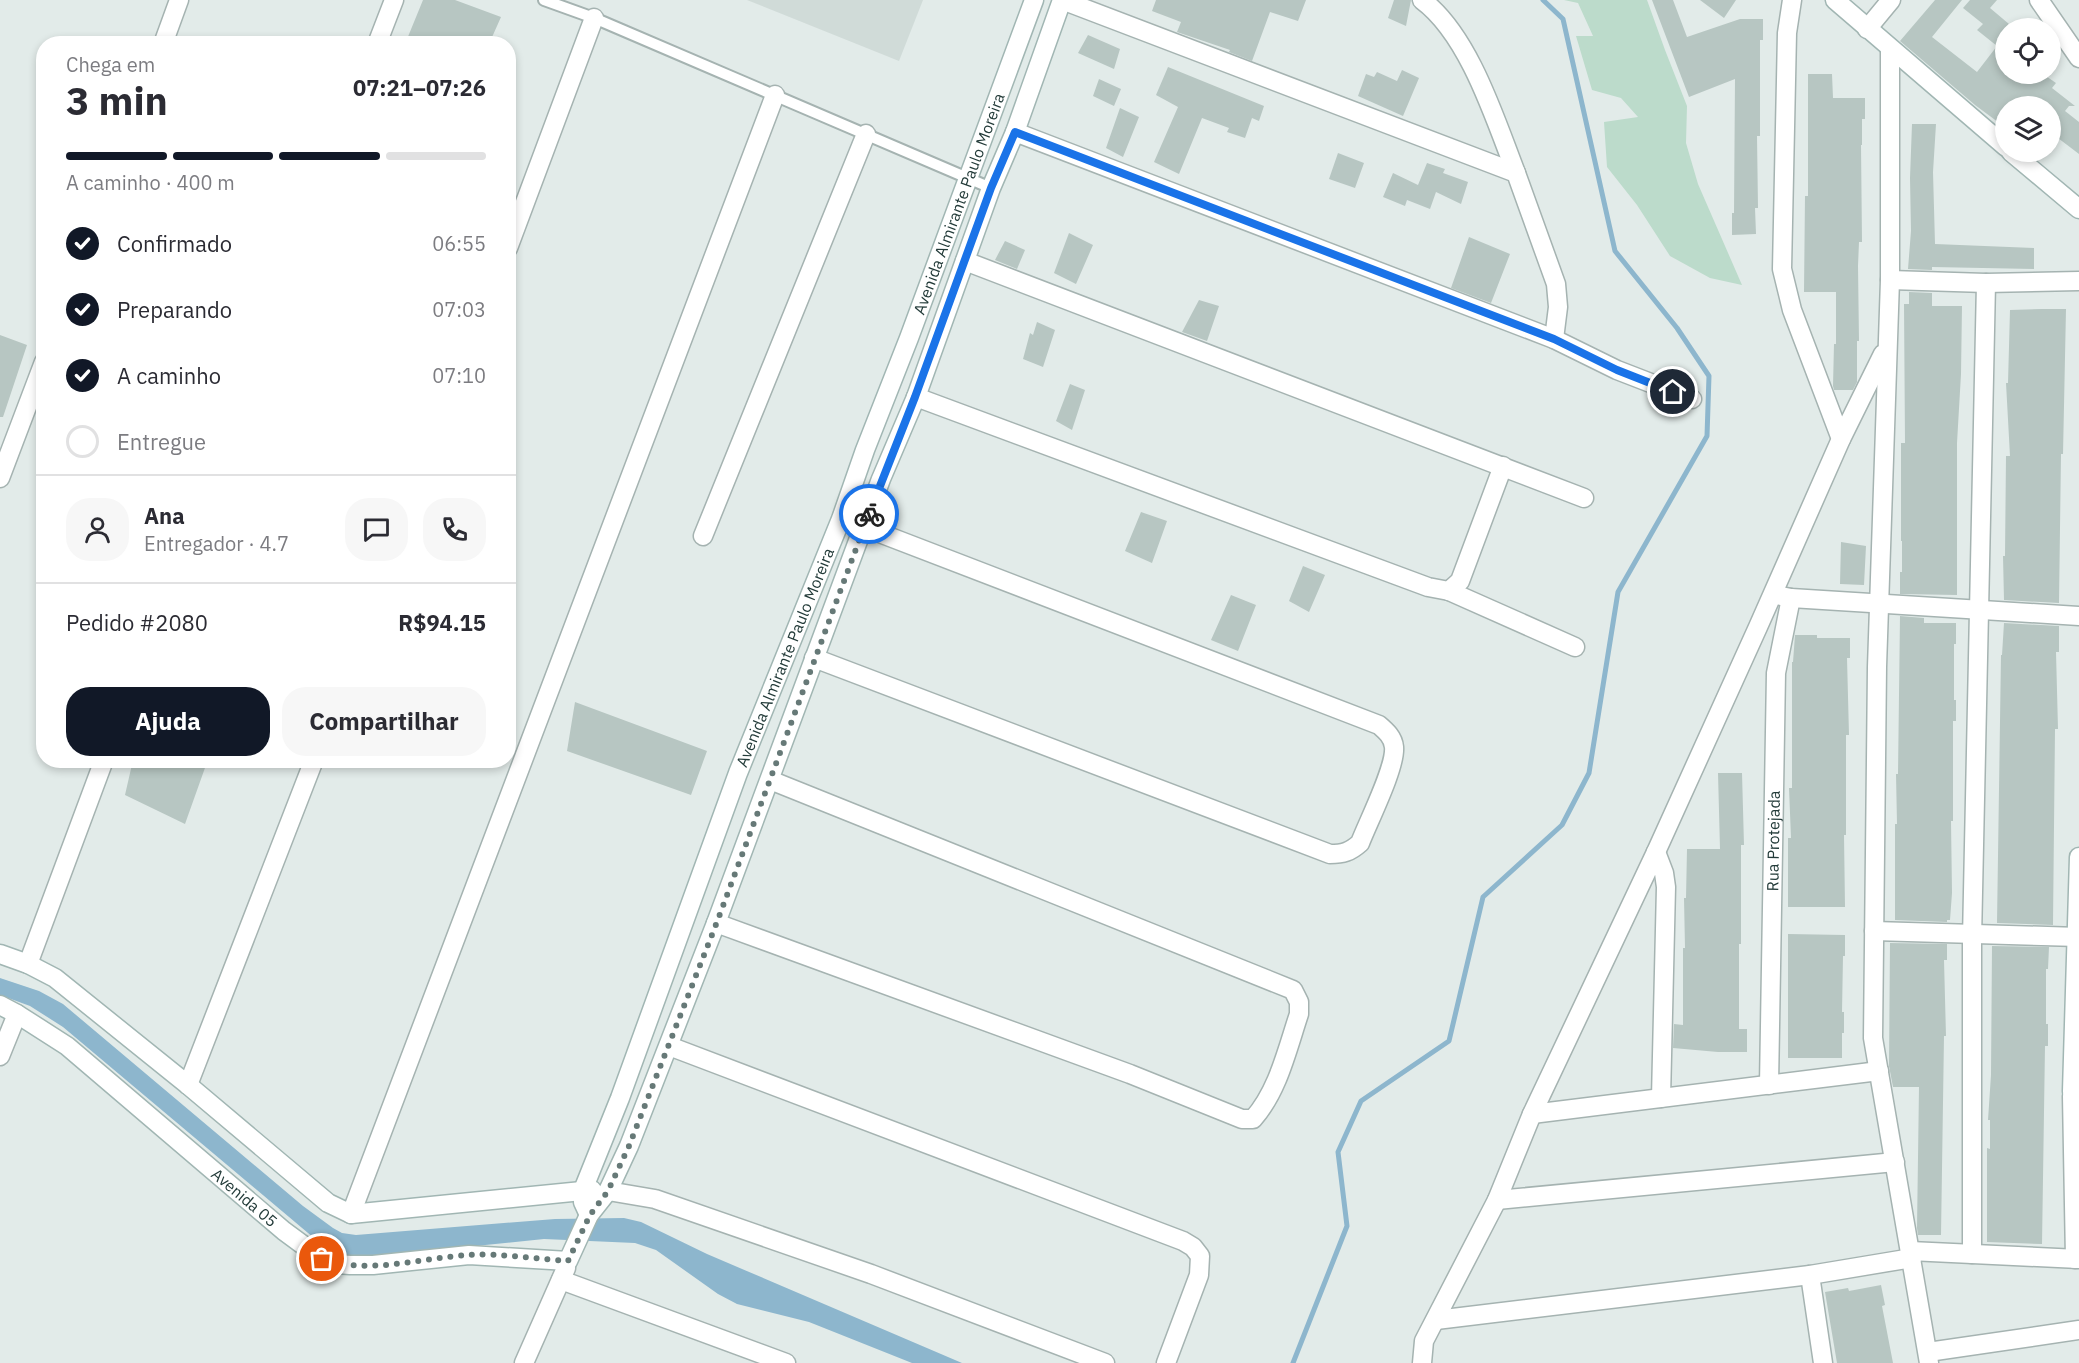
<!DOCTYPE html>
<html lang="pt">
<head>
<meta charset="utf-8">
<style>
  :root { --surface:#fff; --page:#f7f7f7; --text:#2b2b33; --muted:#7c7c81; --line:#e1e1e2; --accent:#111827 }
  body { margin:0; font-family:"IBM Plex Sans",sans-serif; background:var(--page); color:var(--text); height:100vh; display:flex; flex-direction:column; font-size:22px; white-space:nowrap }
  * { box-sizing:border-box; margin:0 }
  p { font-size:20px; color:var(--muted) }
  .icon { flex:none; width:33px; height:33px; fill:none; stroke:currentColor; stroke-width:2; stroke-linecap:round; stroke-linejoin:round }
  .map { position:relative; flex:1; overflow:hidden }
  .sheet { position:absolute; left:36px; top:36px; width:480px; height:732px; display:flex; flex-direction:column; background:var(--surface); border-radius:24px; box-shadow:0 3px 9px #0003 }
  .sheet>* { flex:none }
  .buttons { position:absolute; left:1995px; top:18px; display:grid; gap:12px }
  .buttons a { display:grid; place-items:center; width:66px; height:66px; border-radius:50%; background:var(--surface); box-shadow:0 3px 9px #0003; font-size:30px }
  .pin { position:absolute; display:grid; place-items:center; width:51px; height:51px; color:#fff; margin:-26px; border:3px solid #fff; border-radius:50%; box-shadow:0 2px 6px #0007 }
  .courier { position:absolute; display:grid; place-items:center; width:60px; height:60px; margin:-30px; border:4px solid #1a73e8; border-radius:50%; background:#fff; color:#222; box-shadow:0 2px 8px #0007 }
  .headline em { font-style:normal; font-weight:700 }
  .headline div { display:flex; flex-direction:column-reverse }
  .headline { display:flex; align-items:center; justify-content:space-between; height:102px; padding:0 30px }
  h1 { font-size:39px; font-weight:700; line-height:45px }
  .bar { display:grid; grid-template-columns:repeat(4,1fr); gap:9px 6px; align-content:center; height:72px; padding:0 30px }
  .bar i { height:8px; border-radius:4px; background:var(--line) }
  .bar .current { background:var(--accent) }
  .bar p { grid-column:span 4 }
  .line { display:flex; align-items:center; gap:15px; padding:0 30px; border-top:2px solid var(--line) }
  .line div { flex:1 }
  .round { display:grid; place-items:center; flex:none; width:63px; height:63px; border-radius:24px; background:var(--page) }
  ol { padding:0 30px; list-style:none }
  li { display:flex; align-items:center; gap:18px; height:66px }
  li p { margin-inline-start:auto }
  li .icon { padding:6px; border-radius:50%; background:var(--accent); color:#fff; stroke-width:4 }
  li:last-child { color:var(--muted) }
  li i { width:33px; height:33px; border:3px solid var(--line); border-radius:50% }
  .cta { display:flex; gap:12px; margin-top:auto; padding:12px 30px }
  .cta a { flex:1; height:69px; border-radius:24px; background:var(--accent); color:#fff; font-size:24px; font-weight:700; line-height:69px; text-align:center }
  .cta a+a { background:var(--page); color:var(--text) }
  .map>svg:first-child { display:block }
  .built { fill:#d0dbd8 }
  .green { fill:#bcdbcb }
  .water { fill:#8db6cd }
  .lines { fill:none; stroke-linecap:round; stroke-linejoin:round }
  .stream { stroke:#8db6cd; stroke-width:5 }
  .building { fill:#b7c6c2 }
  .lane-casing { stroke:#a5b3b1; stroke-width:14 }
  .street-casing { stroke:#a5b3b1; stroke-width:21 }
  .secondary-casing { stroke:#a1b6b3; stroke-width:21 }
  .lane { stroke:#fff; stroke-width:10 }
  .street { stroke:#fff; stroke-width:18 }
  .secondary { stroke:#fff; stroke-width:18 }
  .done { stroke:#667977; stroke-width:6; stroke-dasharray:0 10.8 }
  .route { stroke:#1a73e8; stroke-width:8 }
  .labels { text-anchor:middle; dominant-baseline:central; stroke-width:5; stroke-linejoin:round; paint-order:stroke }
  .street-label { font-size:16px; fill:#233b39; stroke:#f2f8f6 }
</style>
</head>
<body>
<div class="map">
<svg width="2079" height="1363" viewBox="0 0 2079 1363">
  <rect width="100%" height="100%" fill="#e2ebe9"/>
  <path class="built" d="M747 0H923L899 61Z"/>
  <path class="green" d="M1564 0H1647L1665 50 1687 106 1686 143 1698 184 1742 285 1710 278 1670 256 1637 205 1607 167 1604 122 1638 117 1621 98 1592 90 1576 36H1593L1578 3Z"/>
  <path class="water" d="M0 978 39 991 63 1004 303 1206 333 1228 342 1233 356 1235 555 1219 624 1218 641 1222 707 1254 962 1363H912L809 1322 737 1304 718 1294 656 1250 635 1243 544 1239 367 1257H345L327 1249 63 1027 30 1006 0 995Z"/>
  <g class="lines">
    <path class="stream" d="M1293 1363 1347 1226 1338 1152 1361 1101 1449 1041 1483 897 1562 825 1589 773 1618 592 1707 436 1709 376 1677 328 1615 251 1563 19 1543 0"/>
  </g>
  <path class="building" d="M423 0H455L501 17 489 44H405Z
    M1156 0H1306L1298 21 1270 12 1252 61 1229 52 1230 50 1177 32 1181 22 1152 11Z
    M1394 0H1411L1406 26 1388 18Z
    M1652 0H1673L1687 37 1740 19H1763V40H1760V136H1757L1758 208H1755L1756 234 1732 235V213H1734L1735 79 1689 97Z
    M1700 0H1736L1724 18Z
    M1935 0H1962L1932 37 1977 72 1997 46 1977 30 1983 24 1963 8 1970 0H1997L1990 8 2009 24 2006 28V74H2043L2056 83 2052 88 2075 106H2069L2065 111 2079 122V154L2054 135 2061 127 2056 123 2050 130V106H2006V128L1975 105 1900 41Z
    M1088 35 1120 49 1114 69 1078 53Z
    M1168 67 1264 106 1259 121 1252 118 1245 138 1227 132 1229 128 1202 118 1179 174 1154 162 1178 107 1156 95Z
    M1402 70 1419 78 1403 116 1358 96 1366 74 1374 77 1377 72 1397 81Z
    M1808 74H1832L1833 98H1865V119H1862V145H1861L1862 242H1859L1858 266 1859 341H1857V382L1853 390H1834L1833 386 1834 344H1836V292H1804L1805 196H1808Z
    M1099 79 1121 89 1114 106 1093 96Z
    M1120 108 1139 117 1123 157 1106 148Z
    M1912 124H1936L1933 172 1935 244 2034 248V269L1932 267V270L1908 269 1911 231 1910 178Z
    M1338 153 1364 163 1355 188 1329 179Z
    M1427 163 1445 169 1443 173 1468 182 1461 204 1436 192 1430 209 1407 200 1405 206 1383 197 1393 173 1418 185Z
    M1069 233 1093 245 1076 284 1054 273Z
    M1469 237 1510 254 1491 303 1451 288Z
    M1005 241 1025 250 1017 269 995 260Z
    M1909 292 1932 293V306H1962L1961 374 1957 443V595L1900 594V572H1902V541H1901V443H1905L1904 304H1909Z
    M1199 300 1219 306 1207 341 1182 332Z
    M2042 309H2066L2063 454H2061L2059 603 2004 600 2003 556H2005L2006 456H2010L2006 383H2008L2010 310Z
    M1037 322 1055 330 1043 367 1023 359 1030 333 1033 335Z
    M0 335 27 345 3 417H0Z
    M1070 384 1085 390 1072 430 1056 421Z
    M1141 512 1167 521 1152 563 1125 551Z
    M1841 542 1866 546 1864 585 1840 584Z
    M1303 566 1325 575 1309 612 1289 601Z
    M1231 595 1256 605 1238 651 1211 640Z
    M1900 616 1924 618V623H1956V644H1954V700H1956V721H1953V821H1951L1952 893 1950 920H1947V922L1895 920V824H1897L1896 774H1898Z
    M2004 623 2059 626V652H2056L2058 729H2055L2053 925 1997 923 2001 655H2002Z
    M1795 635H1817V638H1850V658H1847L1849 735H1846V835H1844L1845 907H1788V838H1791L1789 788H1792V662H1793Z
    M575 702 707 751 691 795 567 751Z
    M133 760H193L206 765 185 824 125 795Z
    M1718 773H1742L1744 845H1741V944H1739V1029H1747V1052H1718L1673 1048 1674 1024 1683 1025V948H1685L1684 898H1686L1687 849H1720Z
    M1788 934 1845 935V956H1843L1842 1012H1844V1033H1842V1058H1788Z
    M1890 943 1947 944V960H1944L1946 1036H1944L1941 1235H1918L1917 1228 1919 1087H1893L1889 1066Z
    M1992 946 2049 947 2048 969H2046V1024H2048V1046H2045L2042 1244 1987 1242V1148L1990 1149V1120H1988L1991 1075Z
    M1881 1285 1885 1305 1882 1306 1893 1363H1837L1825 1292 1848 1288 1849 1291Z"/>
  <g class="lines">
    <g class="lane-casing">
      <path id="lane" d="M544 0 594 18 991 188"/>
    </g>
    <g class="street-casing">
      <g id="street">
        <path d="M1062 0 1516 173 1556 284 1558 307 1554 339"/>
        <path d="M1422 0C1469 35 1495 119 1516 173"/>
        <path d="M1792 0 1787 33 1782 269 1792 310 1841 439"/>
        <path d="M2039 0 2079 58"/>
        <path d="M1867 29 1891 0"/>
        <path d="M163 44 179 0"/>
        <path d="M377 44 394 0"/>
        <path d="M1890 49V280L1877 667 1873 1038 1929 1363"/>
        <path d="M1015 132 1554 339 1617 370 1692 399"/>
        <path d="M508 248 594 18"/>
        <path d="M965 261 1584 498"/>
        <path d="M1890 280 1986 283 2079 281"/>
        <path d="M916 397 1428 587 1449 591 1460 581 1503 466"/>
        <path d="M0 478 44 362"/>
        <path d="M703 536 866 134"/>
        <path d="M1449 591 1575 647"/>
        <path d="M1781 596 1791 598 2079 616"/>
        <path d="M814 658 1330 854C1343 854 1350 852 1360 843 1368 822 1396 767 1394 747 1393 737 1386 731 1379 725L864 527"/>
        <path d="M1656 852 1664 873 1666 887 1661 1098"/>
        <path d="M716 923 1130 1074 1242 1119H1253C1278 1091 1287 1050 1299 1014V1002L1293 990 770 780"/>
        <path d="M1874 931 2079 937"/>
        <path d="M28 964 104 760"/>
        <path d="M669 1046 1183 1241 1193 1247 1200 1256 1199 1275 1166 1363"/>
        <path d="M0 1056 17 1014"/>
        <path d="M188 1085 314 760"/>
        <path id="s1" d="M1769 1085 1776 673 1791 598"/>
        <path d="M2072 1096 2075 1259"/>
        <path d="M1532 1114 1879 1071"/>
        <path d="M608 1191 655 1199 871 1274 1105 1363"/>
        <path d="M1497 1200 1895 1162"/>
        <path d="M351 1214 775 95"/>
        <path d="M1910 1251 2079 1259"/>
        <path d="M1972 1254V939L1986 283"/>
        <path d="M1810 1275 1823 1363"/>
        <path d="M561 1280 786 1363"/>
        <path d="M1436 1320 1810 1275 1912 1258"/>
        <path d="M1928 1352 2079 1330"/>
        <path d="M524 1363 566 1268"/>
        <path d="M1422 1363 1424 1341 1497 1200 1532 1114 1656 852 1758 627 1841 439 1883 354"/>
      </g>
    </g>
    <g class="secondary-casing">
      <g id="secondary">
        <path d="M1835 0 2006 147"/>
        <path d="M2011 152 2079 209"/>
        <path d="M2079 857 2072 1091 2079 1113"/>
        <path d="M0 954 28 964 55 978 188 1085 328 1203 351 1214 592 1190"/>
        <path id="s2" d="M0 1005 17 1014 67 1046 284 1231 322 1259 337 1264 350 1265H373L469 1255 568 1261 589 1215 608 1191 629 1146 716 923 881 479 916 397 991 188 1015 132 1062 0"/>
        <path id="s3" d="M589 1215 583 1202V1190L620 1098 738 773 841 519 865 450 909 338 1034 0"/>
      </g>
    </g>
    <use href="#lane" class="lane"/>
    <use href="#street" class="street"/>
    <use href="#secondary" class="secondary"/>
  </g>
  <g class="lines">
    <path class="done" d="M322 1259C367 1275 421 1258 468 1255 500 1253 536 1259 568 1261L590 1215 608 1191 629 1146 717 922 869 514"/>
    <path class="route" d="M869 514 915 397 991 188 1015 132 1554 339 1617 370 1673 392"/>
  </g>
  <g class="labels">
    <g class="street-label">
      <text stroke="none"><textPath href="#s3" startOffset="1082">Avenida Almirante Paulo Moreira</textPath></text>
      <text stroke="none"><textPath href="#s3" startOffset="596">Avenida Almirante Paulo Moreira</textPath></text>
      <text stroke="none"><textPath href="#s1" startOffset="244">Rua Protejada</textPath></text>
      <text stroke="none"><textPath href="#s2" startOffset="312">Avenida 05</textPath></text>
    </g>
  </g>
</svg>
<div class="buttons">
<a><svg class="icon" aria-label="locate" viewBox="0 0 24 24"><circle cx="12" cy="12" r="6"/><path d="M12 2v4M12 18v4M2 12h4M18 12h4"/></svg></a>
<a><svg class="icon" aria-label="layers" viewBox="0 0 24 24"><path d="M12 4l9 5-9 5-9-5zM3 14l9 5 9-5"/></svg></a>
</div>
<div class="pin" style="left:322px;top:1259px;background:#ea580c"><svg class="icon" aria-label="bag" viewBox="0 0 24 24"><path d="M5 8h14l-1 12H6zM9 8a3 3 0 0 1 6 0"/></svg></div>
<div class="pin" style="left:1673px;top:392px;background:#1f2937"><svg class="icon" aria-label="home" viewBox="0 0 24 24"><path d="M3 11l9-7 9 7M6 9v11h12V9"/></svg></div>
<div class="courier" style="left:869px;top:514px"><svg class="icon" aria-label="bike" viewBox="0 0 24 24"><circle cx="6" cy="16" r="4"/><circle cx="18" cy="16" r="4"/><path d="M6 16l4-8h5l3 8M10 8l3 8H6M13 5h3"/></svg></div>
<section class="sheet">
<div class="headline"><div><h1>3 min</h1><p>Chega em</p></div><em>07:21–07:26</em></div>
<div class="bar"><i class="current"></i><i class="current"></i><i class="current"></i><i></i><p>A caminho · 400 m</p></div>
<ol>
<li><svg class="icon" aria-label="check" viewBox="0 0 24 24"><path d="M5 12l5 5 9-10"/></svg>Confirmado<p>06:55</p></li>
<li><svg class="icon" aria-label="check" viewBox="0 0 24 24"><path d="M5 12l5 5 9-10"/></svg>Preparando<p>07:03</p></li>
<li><svg class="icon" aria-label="check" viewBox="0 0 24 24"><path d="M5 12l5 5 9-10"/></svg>A caminho<p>07:10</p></li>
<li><i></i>Entregue</li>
</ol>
<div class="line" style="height:108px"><a class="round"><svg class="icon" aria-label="person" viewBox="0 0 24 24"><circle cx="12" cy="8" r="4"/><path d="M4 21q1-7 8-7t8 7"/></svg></a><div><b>Ana</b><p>Entregador · 4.7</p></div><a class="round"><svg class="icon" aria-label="chat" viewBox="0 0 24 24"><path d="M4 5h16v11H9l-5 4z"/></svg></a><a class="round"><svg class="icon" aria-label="phone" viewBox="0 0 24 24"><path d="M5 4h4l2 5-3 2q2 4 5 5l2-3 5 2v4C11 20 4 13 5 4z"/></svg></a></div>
<div class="line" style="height:78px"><div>Pedido #2080</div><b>R$94.15</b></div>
<div class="cta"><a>Ajuda</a><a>Compartilhar</a></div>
</section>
</div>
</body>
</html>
